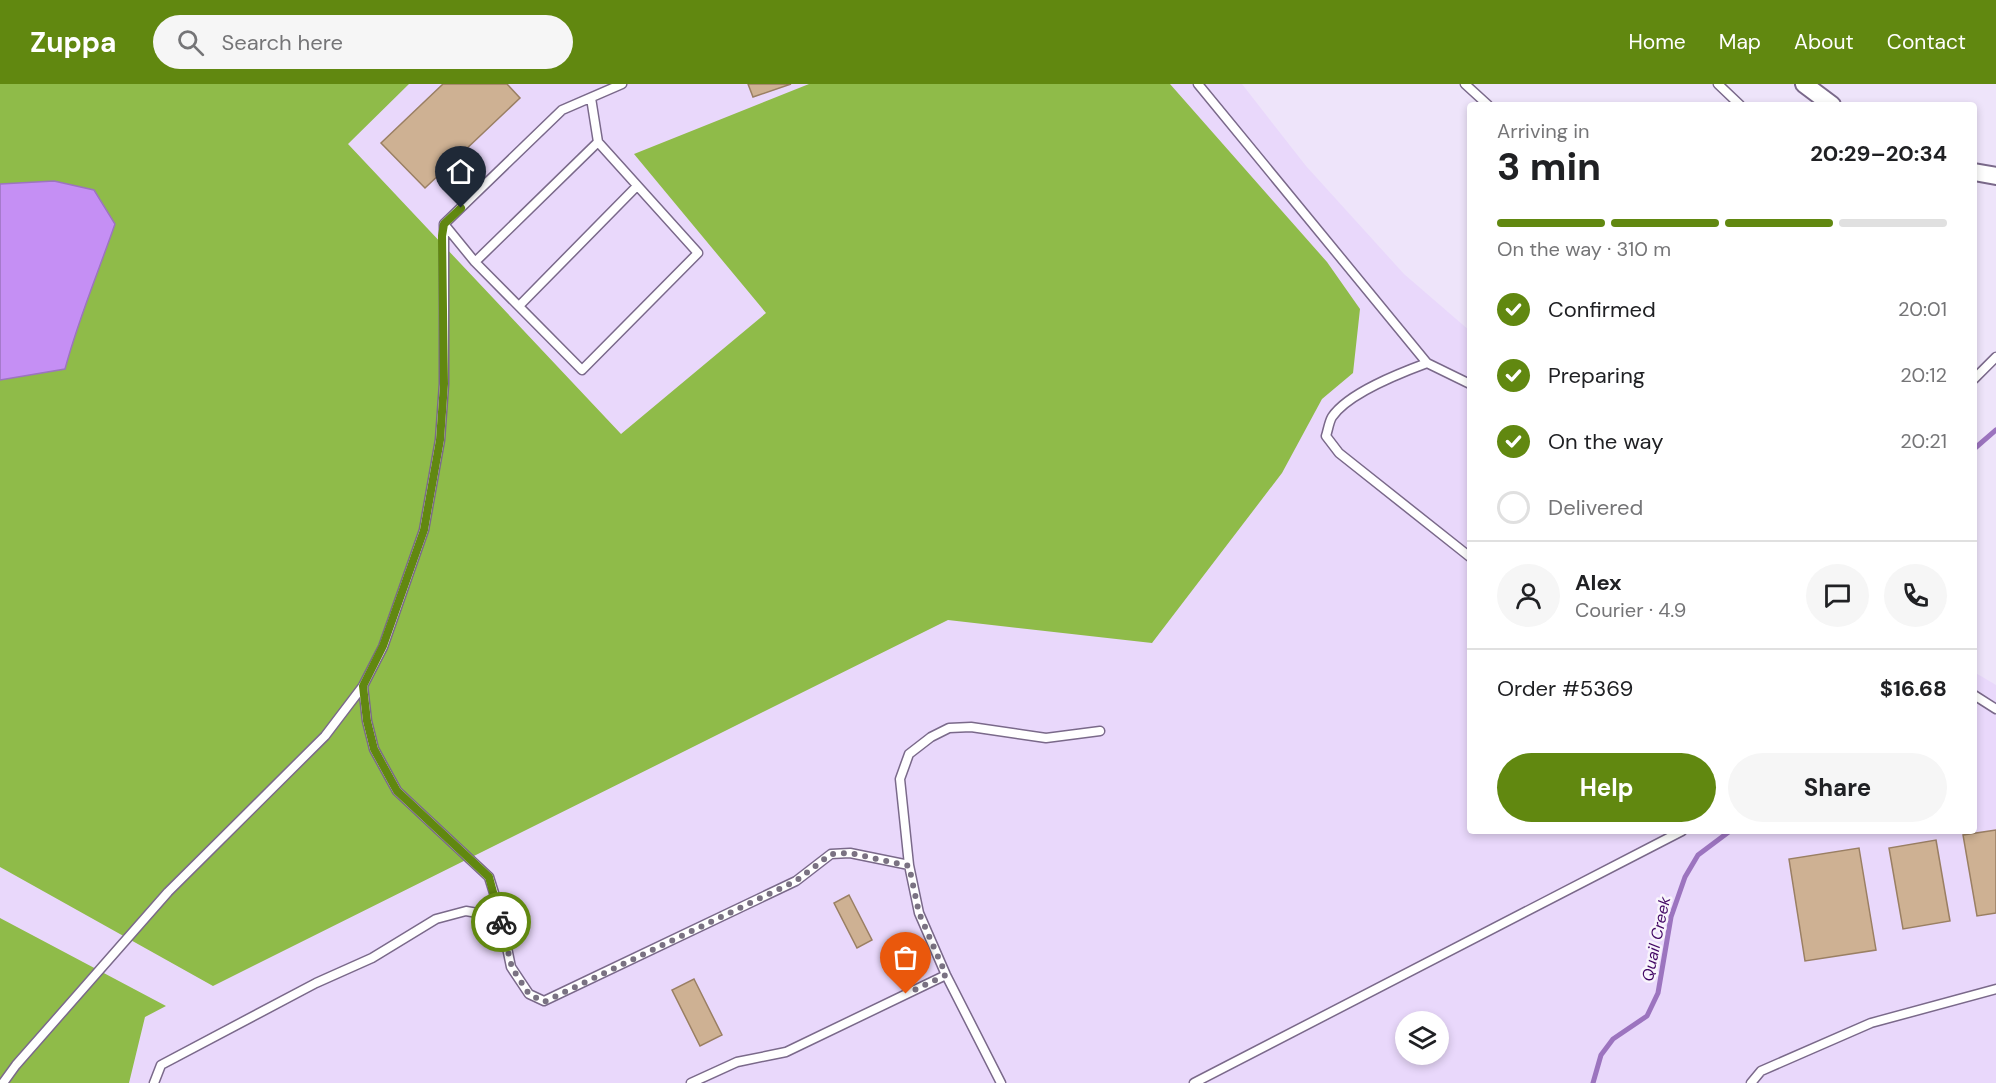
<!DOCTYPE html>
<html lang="en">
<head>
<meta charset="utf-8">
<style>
  :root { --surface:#fff; --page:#f6f6f6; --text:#202124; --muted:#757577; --line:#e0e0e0; --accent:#618810 }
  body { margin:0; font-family:"DM Sans",sans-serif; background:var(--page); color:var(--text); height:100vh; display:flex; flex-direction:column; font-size:22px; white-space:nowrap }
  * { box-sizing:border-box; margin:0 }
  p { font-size:20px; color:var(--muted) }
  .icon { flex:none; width:33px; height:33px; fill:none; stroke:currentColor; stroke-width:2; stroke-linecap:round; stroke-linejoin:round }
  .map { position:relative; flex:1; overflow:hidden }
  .details { position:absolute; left:1467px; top:18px; width:510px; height:732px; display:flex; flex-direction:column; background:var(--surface); border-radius:6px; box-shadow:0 3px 9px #0003 }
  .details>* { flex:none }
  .fabs { position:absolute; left:1395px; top:927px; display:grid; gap:12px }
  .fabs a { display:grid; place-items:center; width:54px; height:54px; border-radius:50%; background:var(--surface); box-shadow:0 3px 9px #0003; font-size:30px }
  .pin { position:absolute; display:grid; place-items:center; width:51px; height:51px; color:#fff; margin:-62px -26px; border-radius:50% 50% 50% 0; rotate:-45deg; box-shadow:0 0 6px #0007 }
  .pin .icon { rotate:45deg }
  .courier { position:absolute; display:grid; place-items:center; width:60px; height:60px; margin:-30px; border:4px solid #618810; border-radius:50%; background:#fff; color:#222; box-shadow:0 2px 8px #0007 }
  .summary em { font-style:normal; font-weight:700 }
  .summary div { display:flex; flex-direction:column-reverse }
  .summary { display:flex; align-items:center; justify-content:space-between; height:102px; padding:0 30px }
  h1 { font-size:39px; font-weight:700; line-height:45px }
  .bar { display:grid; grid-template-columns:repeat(4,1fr); gap:9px 6px; align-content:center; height:72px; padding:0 30px }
  .bar i { height:8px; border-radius:4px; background:var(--line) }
  .bar .selected { background:var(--accent) }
  .bar p { grid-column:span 4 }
  .line { display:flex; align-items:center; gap:15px; padding:0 30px; border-top:2px solid var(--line) }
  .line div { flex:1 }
  .round { display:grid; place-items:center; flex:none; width:63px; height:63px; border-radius:32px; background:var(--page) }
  ol { padding:0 30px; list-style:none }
  li { display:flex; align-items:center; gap:18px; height:66px }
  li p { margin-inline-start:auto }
  li .icon { padding:6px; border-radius:50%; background:var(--accent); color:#fff; stroke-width:4 }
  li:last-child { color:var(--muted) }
  li i { width:33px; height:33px; border:3px solid var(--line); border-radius:50% }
  .action { display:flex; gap:12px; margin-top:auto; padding:12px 30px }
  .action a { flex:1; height:69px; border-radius:36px; background:var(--accent); color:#fff; font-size:24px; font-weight:700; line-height:69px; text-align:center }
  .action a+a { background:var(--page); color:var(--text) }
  header { display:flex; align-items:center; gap:36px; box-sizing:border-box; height:84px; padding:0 30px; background:var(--accent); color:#fff }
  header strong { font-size:28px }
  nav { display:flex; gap:33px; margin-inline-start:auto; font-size:21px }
  .search { width:420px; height:54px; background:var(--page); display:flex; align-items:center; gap:15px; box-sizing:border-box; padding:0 21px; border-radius:33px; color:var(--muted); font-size:22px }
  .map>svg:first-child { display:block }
  .built { fill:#e9d8fb; fill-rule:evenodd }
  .forest { fill:#8fbb49 }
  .water { fill:#c58ff4; stroke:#9c74bf; stroke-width:1.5 }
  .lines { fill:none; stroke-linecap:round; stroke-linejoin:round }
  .stream { stroke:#9c74bf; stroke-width:5 }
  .building { fill:#ceb193; stroke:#9a7f63; stroke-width:1.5 }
  .service-casing { stroke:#7a698a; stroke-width:11 }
  .minor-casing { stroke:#7a698a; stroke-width:20 }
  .service { stroke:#fff; stroke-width:8 }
  .minor { stroke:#fff; stroke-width:16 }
  .done { stroke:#7a7282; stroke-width:6; stroke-dasharray:0 10.8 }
  .route { stroke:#618810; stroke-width:8 }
  .labels { text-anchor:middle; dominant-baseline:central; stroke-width:5; stroke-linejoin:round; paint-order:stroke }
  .water-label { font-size:16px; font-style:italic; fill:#420764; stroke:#f8f4fc }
</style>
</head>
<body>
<header>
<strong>Zuppa</strong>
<div class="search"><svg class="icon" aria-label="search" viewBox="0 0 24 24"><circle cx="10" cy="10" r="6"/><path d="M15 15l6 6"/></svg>Search here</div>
<nav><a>Home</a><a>Map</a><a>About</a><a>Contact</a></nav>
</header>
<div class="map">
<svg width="1996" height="999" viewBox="0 0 1996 999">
  <rect width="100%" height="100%" fill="#eee4fa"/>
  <path class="built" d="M0 0H1242L1306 82 1404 190 1470 247V747H1974V588L1996 601V999H0ZM1406 938H1438V970H1406Z"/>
  <path class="forest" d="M0 0H409L348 60 621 350 766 229 634 70 809 0H1170L1327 178 1360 225 1353 289 1322 315 1282 389 1152 559 948 536 213 902 0 783Z
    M0 834 166 922 145 933 129 999H0Z"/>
  <path class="water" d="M54 97 94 106 115 140C98 189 78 236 65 285L0 296V100Z"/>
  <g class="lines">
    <path class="stream" d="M1974 365 1996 346
      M1593 999 1601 971 1613 955 1647 932 1658 909 1671 833 1685 793 1698 771 1730 747"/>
  </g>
  <path class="building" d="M443 0H507L520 14 425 104 381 59Z
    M748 0H791L753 13Z
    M1996 746V829L1977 832 1963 751Z
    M1936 756 1950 837 1903 845 1889 764Z
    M1859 764 1876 866 1805 877 1789 775Z
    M849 811 872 856 857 864 834 819Z
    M694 895 722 951 700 962 672 906Z"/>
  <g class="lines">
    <g class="service-casing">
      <path id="service" d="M1198 0 1427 279 1470 300
        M1465 0 1488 21
        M1718 0 1740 21
        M444 140 475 178 582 286 698 169 598 58 591 14
        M475 178 598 58
        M519 222 637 102
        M1427 279C1400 289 1348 309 1332 333 1329 338 1328 346 1326 352L1339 369 1470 473
        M1974 295 1996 273
        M363 602 367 637 374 665 397 707 489 793 499 825 511 883 529 910 544 917 796 797 831 770 850 769 909 781
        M1974 611 1996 625
        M3 999 16 981 168 808 325 652 363 602 383 563 424 446 440 356 444 300V140L562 26 622 0
        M154 999 161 981 316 899 372 874 436 835 466 827 500 833
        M691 999 737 978 786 968 946 891
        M1001 999 946 891 919 829 909 781 900 695 909 670 931 653 949 644 971 643 1046 654 1100 647
        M1194 999 1682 747
        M1751 999 1761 987 1871 939 1996 905"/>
    </g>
    <g class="minor-casing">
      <path id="minor" d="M1804 0 1832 21
        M1974 88 1996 92"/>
    </g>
    <use href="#service" class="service"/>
    <use href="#minor" class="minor"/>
  </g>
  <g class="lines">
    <path class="done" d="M501 838 512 884 529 910 544 918 796 797 831 770 850 769 909 782 919 829 946 891 906 910"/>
    <path class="route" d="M461 124 444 140 442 152 444 300 440 356 424 446 383 562 363 602 367 637 374 665 397 707 489 793 501 838"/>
  </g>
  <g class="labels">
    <g class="water-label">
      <text transform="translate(1656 855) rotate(-78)">Quail Creek</text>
    </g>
  </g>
</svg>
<div class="fabs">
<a><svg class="icon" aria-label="layers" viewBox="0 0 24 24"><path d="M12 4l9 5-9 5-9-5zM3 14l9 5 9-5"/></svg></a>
</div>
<div class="pin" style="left:906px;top:910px;background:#ea580c"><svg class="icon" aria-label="bag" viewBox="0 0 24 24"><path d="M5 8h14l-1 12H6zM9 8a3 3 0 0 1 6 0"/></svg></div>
<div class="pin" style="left:461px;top:124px;background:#1f2937"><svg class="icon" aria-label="home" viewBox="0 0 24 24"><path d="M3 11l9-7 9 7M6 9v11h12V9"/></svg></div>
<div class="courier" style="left:501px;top:838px"><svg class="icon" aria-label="bike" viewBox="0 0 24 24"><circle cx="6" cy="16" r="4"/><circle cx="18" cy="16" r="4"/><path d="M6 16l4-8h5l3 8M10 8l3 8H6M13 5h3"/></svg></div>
<section class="details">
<div class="summary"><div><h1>3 min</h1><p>Arriving in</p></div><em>20:29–20:34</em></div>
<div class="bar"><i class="selected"></i><i class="selected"></i><i class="selected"></i><i></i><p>On the way · 310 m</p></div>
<ol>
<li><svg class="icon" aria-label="check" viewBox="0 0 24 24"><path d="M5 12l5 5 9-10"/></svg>Confirmed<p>20:01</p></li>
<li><svg class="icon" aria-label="check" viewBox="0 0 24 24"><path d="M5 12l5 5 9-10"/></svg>Preparing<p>20:12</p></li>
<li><svg class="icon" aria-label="check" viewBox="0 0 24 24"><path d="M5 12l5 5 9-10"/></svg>On the way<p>20:21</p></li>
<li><i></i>Delivered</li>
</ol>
<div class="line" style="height:108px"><a class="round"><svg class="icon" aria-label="person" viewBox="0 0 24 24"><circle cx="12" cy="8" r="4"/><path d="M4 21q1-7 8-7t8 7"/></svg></a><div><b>Alex</b><p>Courier · 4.9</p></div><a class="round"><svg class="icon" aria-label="chat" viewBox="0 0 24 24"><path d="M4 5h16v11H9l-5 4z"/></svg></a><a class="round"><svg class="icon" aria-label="phone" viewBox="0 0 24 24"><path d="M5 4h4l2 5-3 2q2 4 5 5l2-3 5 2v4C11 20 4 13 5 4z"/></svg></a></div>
<div class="line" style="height:78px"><div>Order #5369</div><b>$16.68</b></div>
<div class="action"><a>Help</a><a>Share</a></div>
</section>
</div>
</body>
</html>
